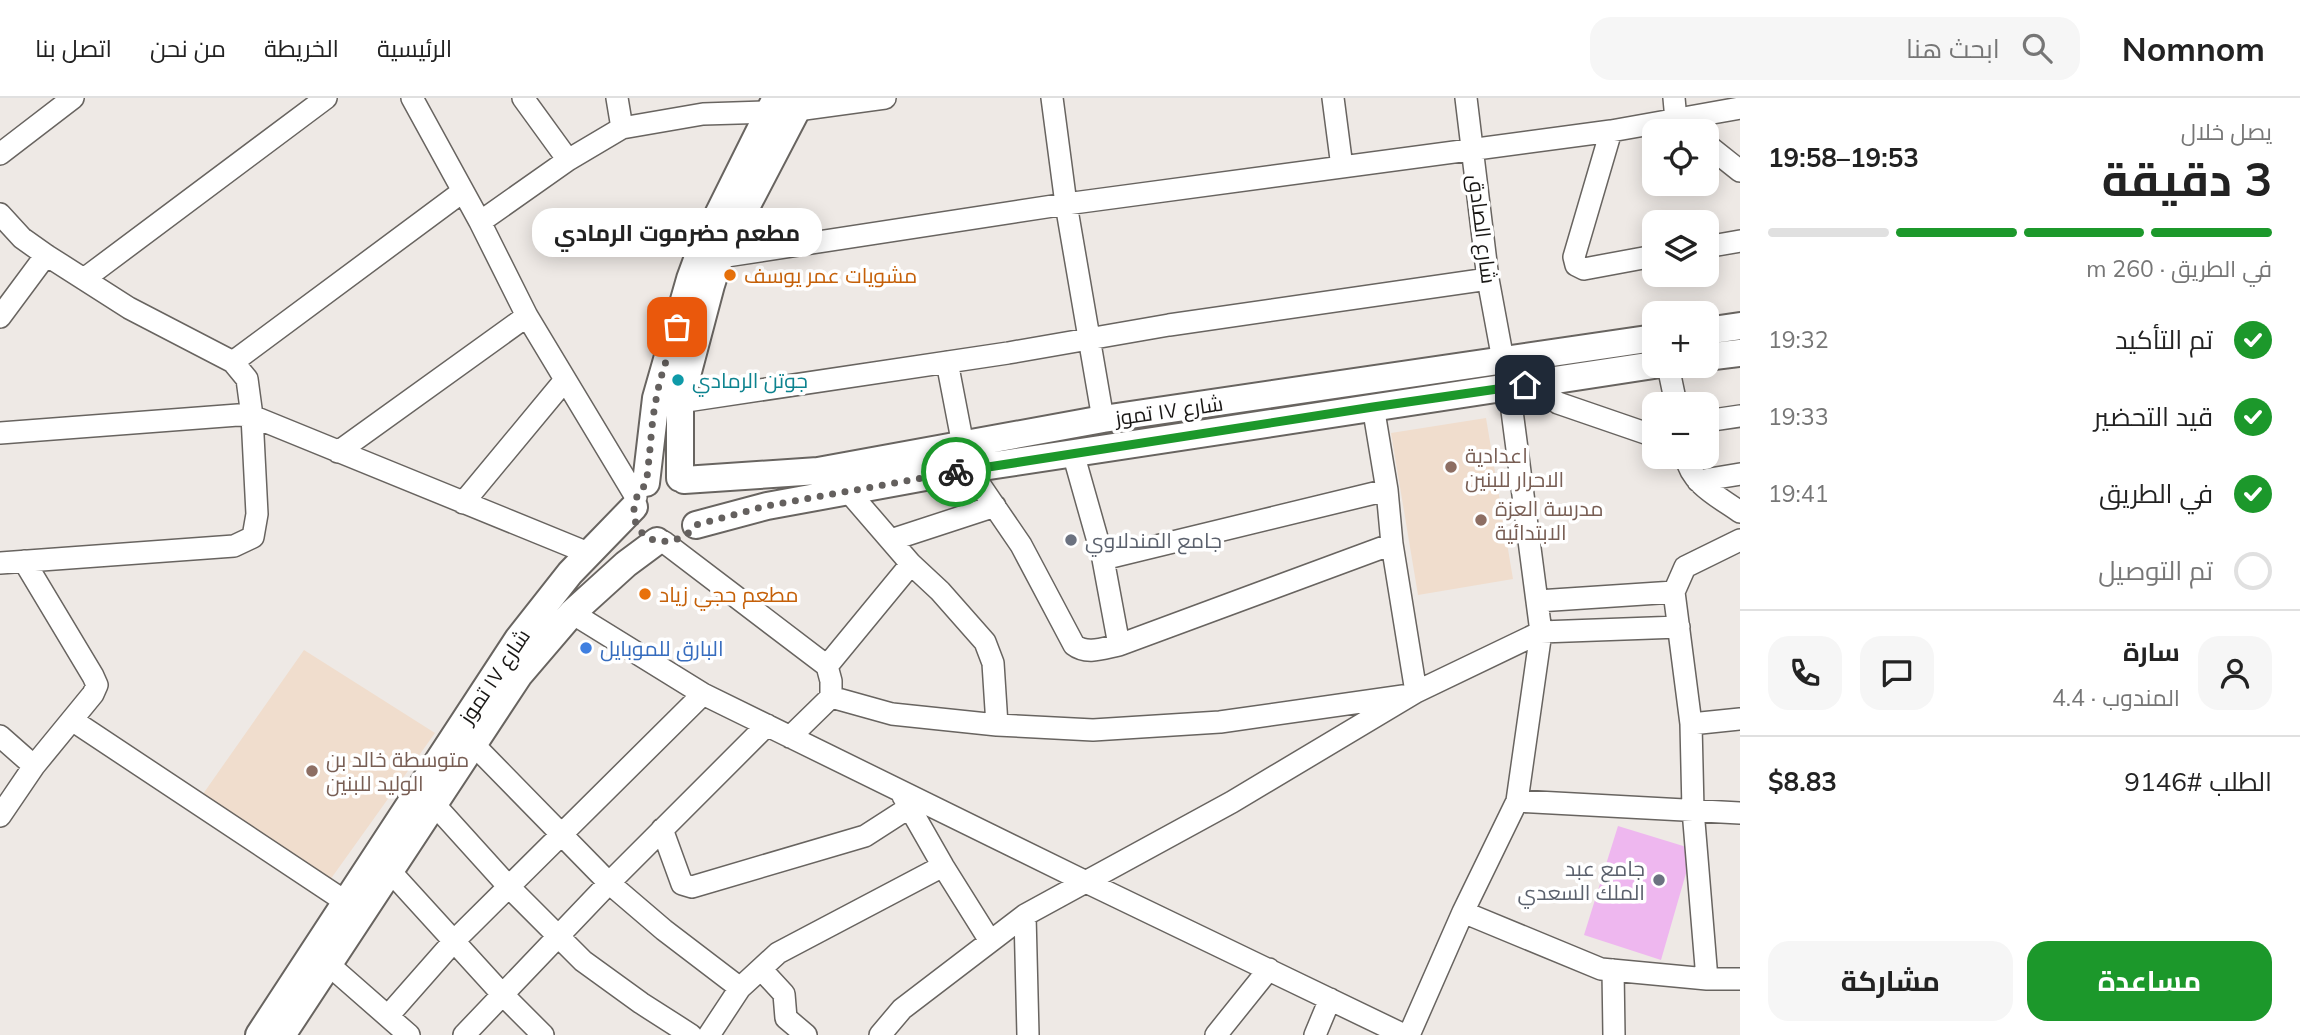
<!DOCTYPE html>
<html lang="ar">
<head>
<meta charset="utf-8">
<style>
  :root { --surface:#fff; --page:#f6f6f6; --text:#222; --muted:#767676; --line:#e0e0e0; --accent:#1c982b }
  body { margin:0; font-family:Mulish,Cairo,sans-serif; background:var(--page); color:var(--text); direction:rtl; height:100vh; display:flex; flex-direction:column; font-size:26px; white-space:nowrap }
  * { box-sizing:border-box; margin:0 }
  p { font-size:23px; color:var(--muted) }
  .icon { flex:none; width:38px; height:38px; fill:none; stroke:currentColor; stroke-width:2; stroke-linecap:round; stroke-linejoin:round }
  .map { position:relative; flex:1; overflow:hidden; direction:ltr }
  .drawer { display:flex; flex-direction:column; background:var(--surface); width:560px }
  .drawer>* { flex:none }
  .buttons { position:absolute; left:1642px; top:21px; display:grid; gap:14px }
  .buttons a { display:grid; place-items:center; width:77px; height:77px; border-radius:14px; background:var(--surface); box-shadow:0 4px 18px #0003; font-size:35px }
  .pin { position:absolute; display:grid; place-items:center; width:60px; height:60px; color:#fff; margin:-30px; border-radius:14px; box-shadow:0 4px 10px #0006 }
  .courier { position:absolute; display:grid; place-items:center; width:70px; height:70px; margin:-35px; border:5px solid #1c982b; border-radius:50%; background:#fff; color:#222; box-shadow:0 2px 9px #0007 }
  .bubble { position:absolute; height:49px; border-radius:21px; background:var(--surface); box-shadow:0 4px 18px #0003; font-size:23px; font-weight:700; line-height:49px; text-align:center; direction:rtl }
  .head em { font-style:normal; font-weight:700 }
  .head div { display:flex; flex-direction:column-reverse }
  .head { display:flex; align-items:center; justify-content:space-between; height:119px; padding:0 28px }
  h1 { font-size:46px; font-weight:700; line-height:52px }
  .bar { display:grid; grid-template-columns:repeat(4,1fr); gap:10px 7px; align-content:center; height:84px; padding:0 28px }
  .bar i { height:9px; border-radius:5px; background:var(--line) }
  .bar .on { background:var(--accent) }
  .bar p { grid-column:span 4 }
  .line { display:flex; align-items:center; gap:18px; padding:0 28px; border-top:2px solid var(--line) }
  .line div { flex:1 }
  .round { display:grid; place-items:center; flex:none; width:74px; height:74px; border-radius:21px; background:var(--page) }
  ol { padding:0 28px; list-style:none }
  li { display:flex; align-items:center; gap:21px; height:77px }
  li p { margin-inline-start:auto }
  li .icon { padding:7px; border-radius:50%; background:var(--accent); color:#fff; stroke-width:4 }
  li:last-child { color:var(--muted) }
  li i { width:38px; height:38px; border:4px solid var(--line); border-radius:50% }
  .cta { display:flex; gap:14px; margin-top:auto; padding:14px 28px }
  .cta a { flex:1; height:80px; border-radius:21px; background:var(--accent); color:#fff; font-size:28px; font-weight:700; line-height:80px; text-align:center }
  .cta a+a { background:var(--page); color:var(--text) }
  header { display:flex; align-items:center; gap:42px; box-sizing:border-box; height:98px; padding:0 35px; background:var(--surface); border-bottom:2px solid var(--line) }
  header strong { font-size:33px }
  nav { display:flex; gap:38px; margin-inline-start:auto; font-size:24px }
  .search { width:490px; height:63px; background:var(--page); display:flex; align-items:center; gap:18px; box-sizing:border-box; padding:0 24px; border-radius:21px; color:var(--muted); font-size:26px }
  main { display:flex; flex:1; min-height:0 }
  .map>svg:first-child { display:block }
  .education { fill:#f0ddcd }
  .building { fill:#eeb7ef }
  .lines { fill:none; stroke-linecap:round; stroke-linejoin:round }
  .minor-casing { stroke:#686460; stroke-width:24 }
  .major-casing { stroke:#686460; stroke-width:30 }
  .minor { stroke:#fff; stroke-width:21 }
  .major { stroke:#fff; stroke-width:26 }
  .done { stroke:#64605e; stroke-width:7; stroke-dasharray:0 12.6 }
  .route { stroke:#1c982b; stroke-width:9 }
  .food-dot { fill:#e8710a; stroke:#fff; stroke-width:2.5 }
  .culture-dot { fill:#0f9aa8; stroke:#fff; stroke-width:2.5 }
  .education-dot { fill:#8d6e63; stroke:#fff; stroke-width:2.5 }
  .worship-dot { fill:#6b7280; stroke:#fff; stroke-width:2.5 }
  .shop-dot { fill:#3f7fe0; stroke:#fff; stroke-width:2.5 }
  .labels { text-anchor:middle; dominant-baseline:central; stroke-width:7; stroke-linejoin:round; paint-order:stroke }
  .street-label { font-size:21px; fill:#191715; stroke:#fff }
  .food-label { font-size:21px; fill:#c56008; stroke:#fff; text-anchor:start }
  .culture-label { font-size:21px; fill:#0d838f; stroke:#fff; text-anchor:start }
  .education-label { font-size:21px; fill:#785e54; stroke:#fff; text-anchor:start }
  .worship-label { font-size:21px; fill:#5b616d; stroke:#fff; text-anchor:start }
  .shop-label { font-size:21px; fill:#366cbe; stroke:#fff; text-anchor:start }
</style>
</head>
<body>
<header>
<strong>Nomnom</strong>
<div class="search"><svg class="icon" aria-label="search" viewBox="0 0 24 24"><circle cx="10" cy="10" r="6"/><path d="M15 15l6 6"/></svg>ابحث هنا</div>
<nav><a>الرئيسية</a><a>الخريطة</a><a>من نحن</a><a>اتصل بنا</a></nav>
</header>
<main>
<section class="drawer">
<div class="head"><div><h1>3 دقيقة</h1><p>يصل خلال</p></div><em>19:53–19:58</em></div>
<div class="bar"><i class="on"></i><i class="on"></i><i class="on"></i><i></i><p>في الطريق · 260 m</p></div>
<ol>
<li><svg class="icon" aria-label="check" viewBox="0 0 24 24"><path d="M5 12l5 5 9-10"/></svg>تم التأكيد<p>19:32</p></li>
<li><svg class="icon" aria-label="check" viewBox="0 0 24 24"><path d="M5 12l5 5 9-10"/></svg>قيد التحضير<p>19:33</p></li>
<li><svg class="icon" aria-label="check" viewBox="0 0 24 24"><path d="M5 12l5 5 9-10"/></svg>في الطريق<p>19:41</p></li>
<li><i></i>تم التوصيل</li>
</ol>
<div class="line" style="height:126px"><a class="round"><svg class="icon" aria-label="person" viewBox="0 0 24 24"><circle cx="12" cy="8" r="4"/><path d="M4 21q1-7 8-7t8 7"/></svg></a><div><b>سارة</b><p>المندوب · 4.4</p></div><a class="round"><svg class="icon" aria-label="chat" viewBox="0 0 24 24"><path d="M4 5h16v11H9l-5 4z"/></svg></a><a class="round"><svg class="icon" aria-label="phone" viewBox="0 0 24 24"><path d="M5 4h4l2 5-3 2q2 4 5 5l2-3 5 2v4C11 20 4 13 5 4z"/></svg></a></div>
<div class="line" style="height:91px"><div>الطلب #9146</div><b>$8.83</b></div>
<div class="cta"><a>مساعدة</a><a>مشاركة</a></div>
</section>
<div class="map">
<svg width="1740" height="937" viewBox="0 0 1740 937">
  <rect width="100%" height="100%" fill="#eee9e5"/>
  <path class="education" d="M1486 320 1513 481 1418 497 1391 335Z
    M304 552 435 635 330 782 203 696Z"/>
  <path class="building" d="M1618 728 1693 751 1661 862 1584 837Z"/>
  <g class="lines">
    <g class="minor-casing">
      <path id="minor" d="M412 0 480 124 527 218 636 399
        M523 0 568 62
        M617 0 622 30
        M1052 0 1066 106 1103 321
        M1333 0 1342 69
        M1466 0 1488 181 1503 262
        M1674 0 1676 22
        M797 12 885 0
        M1611 33 1574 159 1576 167 1584 171 1654 158
        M1706 46 1740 73
        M0 56 73 0
        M0 116 22 140 46 157 129 210 233 264 247 281 252 318 257 416 253 439 234 448 0 465
        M480 124 568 62 622 30 703 16 768 14
        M1706 149 1740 143
        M720 159 1066 106 1611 33 1740 10
        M84 181 326 0
        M0 219 46 157
        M233 264 462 94
        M947 264 963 347
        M1668 268 1676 306
        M1540 285 1551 300 1558 305 1654 338
        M680 304 1008 255 1169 227 1488 181
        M1373 308 1387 392 1392 446 1416 594
        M1706 323 1740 318
        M0 335 238 317 252 318 588 455
        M338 354 527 218
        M1073 355 1103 461 1119 547
        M1686 359C1691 386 1719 399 1740 414
        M969 371 1021 447 1074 547C1087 557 1104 550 1119 547L1392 446
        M1698 383 1740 376
        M848 393 911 466 940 493 985 544 993 565 997 627
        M463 405 565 282
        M891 442 995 408
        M664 444 827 568 831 583V599L892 616 997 627 1093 632 1220 624 1403 598
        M1103 461 1387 392
        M1538 503 1674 494
        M572 515 703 596 1084 783 1404 937
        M827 568 911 466
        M72 622 346 804
        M1691 626 1740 621
        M0 638 34 668
        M790 639 831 599
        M472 645 609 785 664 832 740 890
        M903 698 943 768 990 843
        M1517 703 1740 715
        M433 705 509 789 583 863 641 905 691 937
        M0 718 34 668 93 596 97 587 93 578 24 463
        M662 731 682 786 692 789 865 738 910 709
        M389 772 502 896 543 937
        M1463 814 1601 871 1707 881H1740
        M1025 817 1028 937
        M328 866 409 937
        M761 871 784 896 786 920 806 937
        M1613 872 1614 937
        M1707 881 1693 712 1691 626 1674 494 1685 469 1740 442
        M388 918 454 843 703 596
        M464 937 609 785 767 627
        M709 937 740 890 778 855 943 768
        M880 937 902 911 1025 817 1232 704 1416 594 1541 534 1679 529
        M1216 937 1269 871
        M1315 937 1330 901
        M1409 937 1463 814 1517 703 1541 534 1509 290"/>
    </g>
    <g class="major-casing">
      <path id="major" d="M1706 233 1740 228
        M1706 259 1740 255
        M680 380V304L711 187 720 159 803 0
        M684 382 818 373 1103 321 1654 240
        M646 385 656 300 690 181 701 151 776 0
        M696 427 767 408 969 371 1654 267
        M259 937 518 541 570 475 634 409
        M282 937 519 577 572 515 626 466 657 443"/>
    </g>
    <use href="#minor" class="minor"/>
    <use href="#major" class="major"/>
  </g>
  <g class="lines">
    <path class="done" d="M677 229C670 253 660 277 656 302 652 321 651 342 649 361 648 368 648 376 646 383 643 394 634 396 634 412 633 448 677 453 696 427L766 408 956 374"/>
    <path class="route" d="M956 374 1373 309 1525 287"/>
  </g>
  <g class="food-dot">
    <circle cx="730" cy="177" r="7"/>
    <circle cx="645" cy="496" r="7"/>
  </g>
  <circle class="culture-dot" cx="678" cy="282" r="7"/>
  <g class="education-dot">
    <circle cx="1451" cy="369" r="7"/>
    <circle cx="1481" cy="422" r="7"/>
    <circle cx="312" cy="673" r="7"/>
  </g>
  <g class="worship-dot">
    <circle cx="1071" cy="442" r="7"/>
    <circle cx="1659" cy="782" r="7"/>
  </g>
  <circle class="shop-dot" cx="586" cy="550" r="7"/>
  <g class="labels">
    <g class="street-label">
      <text transform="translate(1483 131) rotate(83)">شارع الصادق</text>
      <text transform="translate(1169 312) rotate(-8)">شارع ١٧ تموز</text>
      <text transform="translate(494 578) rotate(-56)">شارع ١٧ تموز</text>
    </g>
    <g class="food-label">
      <text x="744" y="177">مشويات عمر يوسف</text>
      <text x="659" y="496">مطعم حجي زياد</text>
    </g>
    <g class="culture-label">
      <text x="692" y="282">جوتن الرمادي</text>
    </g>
    <g class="education-label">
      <text x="1465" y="357">اعدادية<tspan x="1465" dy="24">الاحرار للبنين</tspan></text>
      <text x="1495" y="410">مدرسة العزة<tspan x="1495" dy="24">الابتدائية</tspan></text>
      <text x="326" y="661">متوسطة خالد بن<tspan x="326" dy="24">الوليد للبنين</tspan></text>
    </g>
    <g class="worship-label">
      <text x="1085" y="442">جامع المندلاوي</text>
      <text x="1645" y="770" text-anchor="end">جامع عبد<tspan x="1645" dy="24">الملك السعدي</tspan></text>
    </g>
    <g class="shop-label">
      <text x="600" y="550">البارق للموبايل</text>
    </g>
  </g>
</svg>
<div class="buttons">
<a><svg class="icon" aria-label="locate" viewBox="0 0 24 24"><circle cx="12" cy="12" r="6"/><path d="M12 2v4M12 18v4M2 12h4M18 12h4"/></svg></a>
<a><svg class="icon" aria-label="layers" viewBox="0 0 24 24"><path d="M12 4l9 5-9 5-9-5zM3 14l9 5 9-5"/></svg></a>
<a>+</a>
<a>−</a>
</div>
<div class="pin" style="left:677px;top:229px;background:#ea580c"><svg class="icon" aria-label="bag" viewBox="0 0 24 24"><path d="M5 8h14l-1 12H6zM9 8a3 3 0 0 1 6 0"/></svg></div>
<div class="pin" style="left:1525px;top:287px;background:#1f2937"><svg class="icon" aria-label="home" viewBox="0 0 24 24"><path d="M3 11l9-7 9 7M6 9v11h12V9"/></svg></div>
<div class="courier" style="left:956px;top:374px"><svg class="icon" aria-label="bike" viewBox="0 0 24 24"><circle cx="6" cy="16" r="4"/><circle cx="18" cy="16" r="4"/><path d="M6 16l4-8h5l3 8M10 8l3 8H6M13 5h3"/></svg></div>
<div class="bubble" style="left:532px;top:110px;width:290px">مطعم حضرموت الرمادي</div>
</div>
</main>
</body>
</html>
